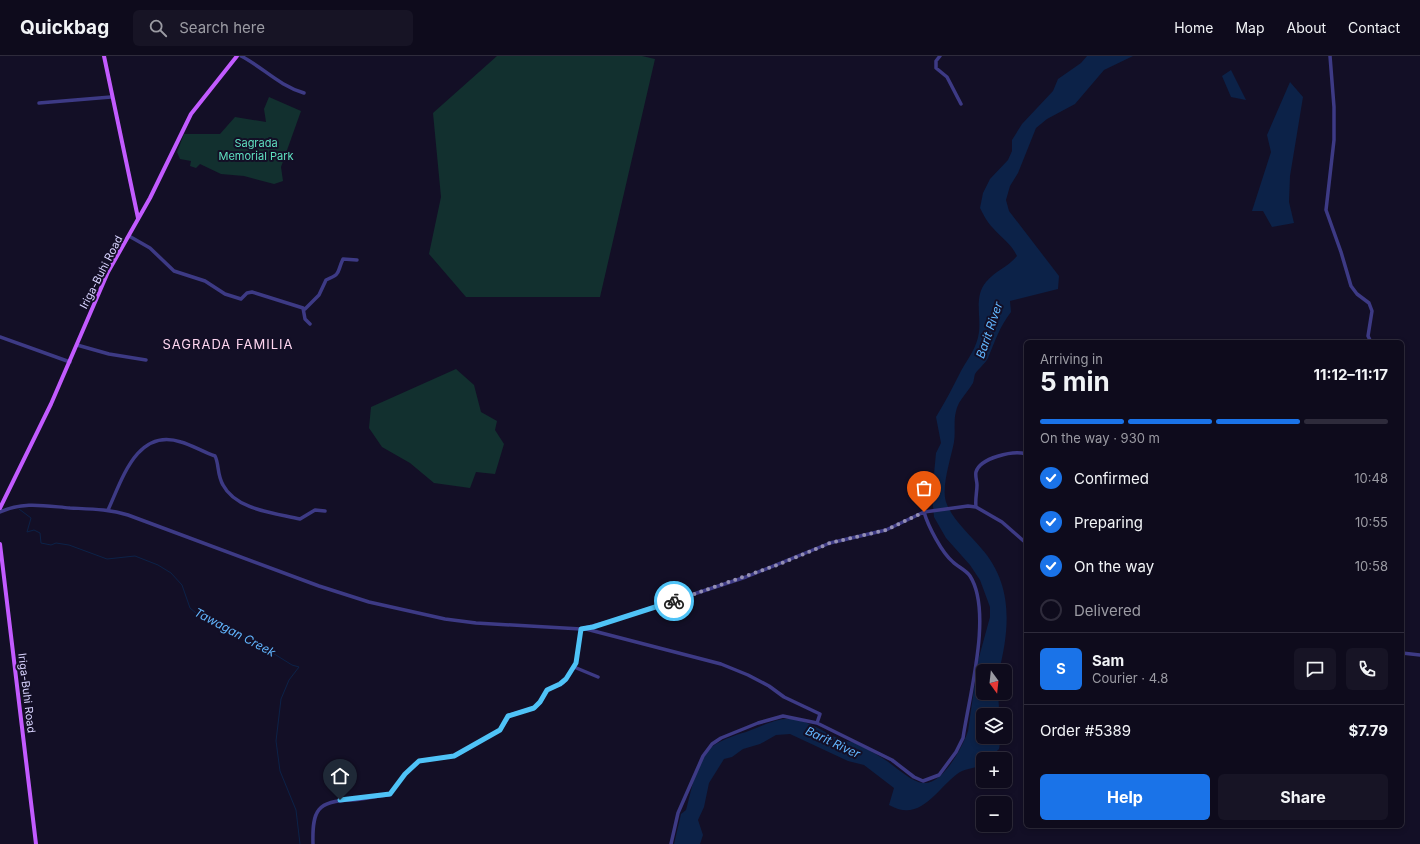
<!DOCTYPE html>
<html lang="en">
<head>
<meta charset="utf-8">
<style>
  :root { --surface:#0e0b1c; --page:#171425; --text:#f1f3f6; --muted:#9b9ba3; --line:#2e2b3b; --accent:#1a73e8 }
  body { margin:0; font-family:Inter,sans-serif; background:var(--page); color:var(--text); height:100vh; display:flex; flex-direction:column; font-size:15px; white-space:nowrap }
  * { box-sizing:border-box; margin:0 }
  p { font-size:13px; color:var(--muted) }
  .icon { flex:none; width:22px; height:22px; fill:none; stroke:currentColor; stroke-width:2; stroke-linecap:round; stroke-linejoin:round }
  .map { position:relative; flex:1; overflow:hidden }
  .details { position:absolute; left:1024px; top:284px; width:380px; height:488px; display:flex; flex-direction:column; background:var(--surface); border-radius:6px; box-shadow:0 2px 6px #0003,0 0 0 1px var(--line) }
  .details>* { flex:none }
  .needle { width:26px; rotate:165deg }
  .buttons { position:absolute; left:976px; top:608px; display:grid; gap:8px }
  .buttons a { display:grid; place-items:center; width:36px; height:36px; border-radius:6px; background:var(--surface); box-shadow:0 2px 6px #0003,0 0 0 1px var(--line); font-size:20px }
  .pin { position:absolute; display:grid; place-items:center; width:34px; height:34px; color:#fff; margin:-41px -17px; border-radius:50% 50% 50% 0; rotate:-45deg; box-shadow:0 0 4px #0007 }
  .pin .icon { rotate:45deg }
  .courier { position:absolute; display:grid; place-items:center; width:40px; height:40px; margin:-20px; border:3px solid #4fc3f7; border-radius:50%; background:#fff; color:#222; box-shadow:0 1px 5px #0007 }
  .summary em { font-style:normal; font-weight:700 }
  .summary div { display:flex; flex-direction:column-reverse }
  .summary { display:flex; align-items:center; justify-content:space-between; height:68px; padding:0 16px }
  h1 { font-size:26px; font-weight:700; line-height:30px }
  .bar { display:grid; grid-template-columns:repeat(4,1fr); gap:6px 4px; align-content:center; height:48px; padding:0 16px }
  .bar i { height:5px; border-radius:3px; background:var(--line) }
  .bar .selected { background:var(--accent) }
  .bar p { grid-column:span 4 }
  .line { display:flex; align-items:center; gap:10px; padding:0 16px; border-top:1px solid var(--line) }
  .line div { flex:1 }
  .round { display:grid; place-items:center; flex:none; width:42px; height:42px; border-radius:6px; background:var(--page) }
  ol { padding:0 16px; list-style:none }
  li { display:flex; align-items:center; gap:12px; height:44px }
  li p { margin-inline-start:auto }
  li .icon { padding:4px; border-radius:50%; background:var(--accent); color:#fff; stroke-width:4 }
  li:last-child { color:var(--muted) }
  li i { width:22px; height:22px; border:2px solid var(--line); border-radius:50% }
  .action { display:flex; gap:8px; margin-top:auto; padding:8px 16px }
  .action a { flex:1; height:46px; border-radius:6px; background:var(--accent); color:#fff; font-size:16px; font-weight:700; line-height:46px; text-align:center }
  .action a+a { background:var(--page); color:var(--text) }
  header { display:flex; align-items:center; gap:24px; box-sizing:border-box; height:56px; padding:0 20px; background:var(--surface); border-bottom:1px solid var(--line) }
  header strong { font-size:19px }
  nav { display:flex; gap:22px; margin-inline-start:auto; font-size:14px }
  .search { width:280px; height:36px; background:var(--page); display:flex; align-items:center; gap:10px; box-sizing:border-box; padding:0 14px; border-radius:6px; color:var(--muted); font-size:15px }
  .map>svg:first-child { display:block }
  .green { fill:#12302f }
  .water { fill:#0c2248 }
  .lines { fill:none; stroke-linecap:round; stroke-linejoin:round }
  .stream { stroke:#0c2248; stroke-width:1 }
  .minor { stroke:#3d3a85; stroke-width:3.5 }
  .major { stroke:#c25bff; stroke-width:4 }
  .done { stroke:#948fb3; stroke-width:4; stroke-dasharray:0 7.2 }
  .route { stroke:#4fc3f7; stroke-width:5 }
  .labels { text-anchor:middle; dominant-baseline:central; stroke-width:4; stroke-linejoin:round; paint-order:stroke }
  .park-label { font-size:11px; fill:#5fe0c0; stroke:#130f26 }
  .street-label { font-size:11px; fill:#d9d4ff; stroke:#130f26 }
  .water-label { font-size:12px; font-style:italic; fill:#62b6ff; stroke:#130f26 }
  .quarter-label { font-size:13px; letter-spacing:1px; fill:#ffd6f0; stroke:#130f26 }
</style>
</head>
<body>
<header>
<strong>Quickbag</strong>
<div class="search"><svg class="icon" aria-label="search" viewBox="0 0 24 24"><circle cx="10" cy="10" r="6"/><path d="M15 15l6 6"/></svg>Search here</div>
<nav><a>Home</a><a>Map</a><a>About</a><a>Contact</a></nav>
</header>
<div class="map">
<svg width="1420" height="788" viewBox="0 0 1420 788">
  <rect width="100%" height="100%" fill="#130f26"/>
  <path class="green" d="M497 0H642L655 3 600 241H466L429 198 441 141 433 57Z
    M269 41 301 55 281 111 283 125 274 128 244 120 221 118 200 108 196 112 190 110 191 105 180 103 177 96 184 78H220L235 61 266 66 264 53Z
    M456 313 474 329 481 356 497 365 495 374 504 388 495 418 476 416 470 432 434 427 410 407 382 391 369 372 371 351Z"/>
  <path class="water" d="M1087 0H1133L1104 14 1075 48 1047 63 1036 72 1018 117 1010 130 1006 144 1009 155 1059 220 1058 233 1010 245 1011 256C999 272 996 283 988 302 985 308 979 312 975 318 974 321 974 324 973 327 969 334 963 340 959 347 952 361 956 373 954 386 951 402 941 431 946 446 952 463 969 478 981 492 1013 528 1010 571 999 615H983V637H998L999 652 1004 659H983V681H1001L999 693 988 703H983V707C976 713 967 712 960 716 938 730 922 768 889 749L894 732 864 709 848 705 790 678 776 679 760 688 743 693 732 701 724 703 709 727 704 751 698 764 703 779 700 788H674L681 758 686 754C691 736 696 707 708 694 717 685 735 679 746 676 761 671 777 661 793 663 810 665 824 677 840 683 844 685 848 685 852 686 861 689 871 695 879 700 891 706 910 726 923 727 943 729 963 690 968 675L978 605 990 561V551L980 524 970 509 946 482 934 461 932 439 936 397 941 387 936 361C945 346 953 331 961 315 968 302 977 292 979 276 981 260 974 240 986 226 995 215 1008 211 1017 200 1011 187 1001 182 992 171 987 166 983 158 980 152L983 137 990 123 1008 104 1012 95V84L1022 68 1053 35 1058 23 1081 7Z
    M1231 14 1246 44 1231 41 1222 20Z
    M1290 26 1303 41 1290 120 1289 146 1294 167 1272 171 1263 155H1252L1271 96 1267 79Z"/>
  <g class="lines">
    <path class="stream" d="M19 453 31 462 27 476 34 474 40 477 41 487 51 489 56 487 69 489 107 503 135 500 158 509 171 517 182 529 190 552 196 557 236 578 247 581 292 609 299 611 289 624 281 643 276 685 280 715 296 754 300 788"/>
    <path class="minor" d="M241 0C264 12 278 29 304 37
      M940 0 936 5V12L947 21 961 48
      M1330 0 1334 51V84L1326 154 1341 196 1351 230 1357 238 1369 247 1372 255 1368 280 1371 286
      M39 47 111 41
      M129 180 150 192 174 215 205 225 225 238 241 243 247 237 252 236 303 252 305 263 310 268
      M305 253 319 239 326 224C342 217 336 218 343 203L357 204
      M0 281 70 306
      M77 289 109 298 146 304
      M976 451C975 443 977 436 977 429 977 425 975 420 976 416 980 402 1013 394 1026 398
      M108 454C122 424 137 371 181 386 192 389 203 396 215 400 219 407 217 419 223 429 236 454 275 457 300 463L315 454 325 455
      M0 456C23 445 46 450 70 452 90 453 109 453 128 459L319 530 369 546 445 563 476 567 581 573 608 566 746 521 830 487 886 474 924 456 968 450 976 451 1002 466 1026 487
      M586 573 721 608 748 619 769 630 784 641 820 658 817 667
      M1402 597 1420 599
      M574 611 598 621
      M313 788C312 754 317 745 352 744 364 743 377 740 389 739L405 718 419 705 455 700 500 674 510 659 534 652 540 647 547 634 563 627 566 623 576 607 581 573
      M671 788 678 757 703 700 712 688 721 682 758 667 783 660 817 667 892 704 914 721 923 725 939 719 956 696 963 682C969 640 993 556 970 520 966 514 958 511 953 506 942 497 928 470 924 456"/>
    <path class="major" d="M104 0 138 162
      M0 452 51 348 108 216 150 142 191 58 237 0
      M0 488 36 788"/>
  </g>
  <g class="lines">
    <path class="done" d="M674 545 780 508 830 487 886 474 924 456"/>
    <path class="route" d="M340 744 390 738 405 718 419 705 454 700 500 674 508 660 534 652 540 646 547 634 560 628 566 623 576 607 581 573 593 571 674 545"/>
  </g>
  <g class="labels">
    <g class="park-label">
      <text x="256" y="87">Sagrada<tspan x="256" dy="13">Memorial Park</tspan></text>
    </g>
    <g class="street-label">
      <text transform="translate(101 216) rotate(-63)">Iriga-Buhi Road</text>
      <text transform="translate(27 637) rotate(83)">Iriga-Buhi Road</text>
    </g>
    <g class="water-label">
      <text transform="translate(989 274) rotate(-71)">Barit River</text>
      <text transform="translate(235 576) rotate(28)">Tawagan Creek</text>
      <text transform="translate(833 686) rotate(25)">Barit River</text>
    </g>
    <g class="quarter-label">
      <text x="228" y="288">SAGRADA FAMILIA</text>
    </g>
  </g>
</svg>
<div class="buttons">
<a><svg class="needle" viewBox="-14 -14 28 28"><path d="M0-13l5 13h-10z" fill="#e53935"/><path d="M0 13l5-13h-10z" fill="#9b9ba3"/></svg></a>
<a><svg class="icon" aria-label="layers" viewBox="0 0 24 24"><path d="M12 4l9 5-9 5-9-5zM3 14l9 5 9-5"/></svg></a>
<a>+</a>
<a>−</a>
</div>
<div class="pin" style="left:924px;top:456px;background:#ea580c"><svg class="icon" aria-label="bag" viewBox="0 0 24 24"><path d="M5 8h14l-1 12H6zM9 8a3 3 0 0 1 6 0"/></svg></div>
<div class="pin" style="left:340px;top:744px;background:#1f2937"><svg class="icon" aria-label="home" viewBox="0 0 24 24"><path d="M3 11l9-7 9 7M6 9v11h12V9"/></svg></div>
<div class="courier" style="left:674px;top:545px"><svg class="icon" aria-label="bike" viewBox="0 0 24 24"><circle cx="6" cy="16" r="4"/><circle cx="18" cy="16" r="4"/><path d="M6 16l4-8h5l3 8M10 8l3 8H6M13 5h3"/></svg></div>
<section class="details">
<div class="summary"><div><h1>5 min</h1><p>Arriving in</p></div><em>11:12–11:17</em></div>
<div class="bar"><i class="selected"></i><i class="selected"></i><i class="selected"></i><i></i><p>On the way · 930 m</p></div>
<ol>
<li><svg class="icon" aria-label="check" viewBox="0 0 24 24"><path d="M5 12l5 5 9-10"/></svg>Confirmed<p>10:48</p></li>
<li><svg class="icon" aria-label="check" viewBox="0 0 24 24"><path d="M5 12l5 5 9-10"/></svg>Preparing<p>10:55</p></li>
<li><svg class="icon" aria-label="check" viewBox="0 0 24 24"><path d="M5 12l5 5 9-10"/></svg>On the way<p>10:58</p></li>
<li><i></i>Delivered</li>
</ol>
<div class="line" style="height:72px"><b class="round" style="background:var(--accent);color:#fff">S</b><div><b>Sam</b><p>Courier · 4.8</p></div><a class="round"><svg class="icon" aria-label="chat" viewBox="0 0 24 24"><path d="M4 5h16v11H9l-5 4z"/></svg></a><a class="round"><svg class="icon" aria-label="phone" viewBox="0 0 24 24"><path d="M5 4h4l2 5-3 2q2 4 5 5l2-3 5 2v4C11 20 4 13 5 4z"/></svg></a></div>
<div class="line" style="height:52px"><div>Order #5389</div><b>$7.79</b></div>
<div class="action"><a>Help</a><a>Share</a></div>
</section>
</div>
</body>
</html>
